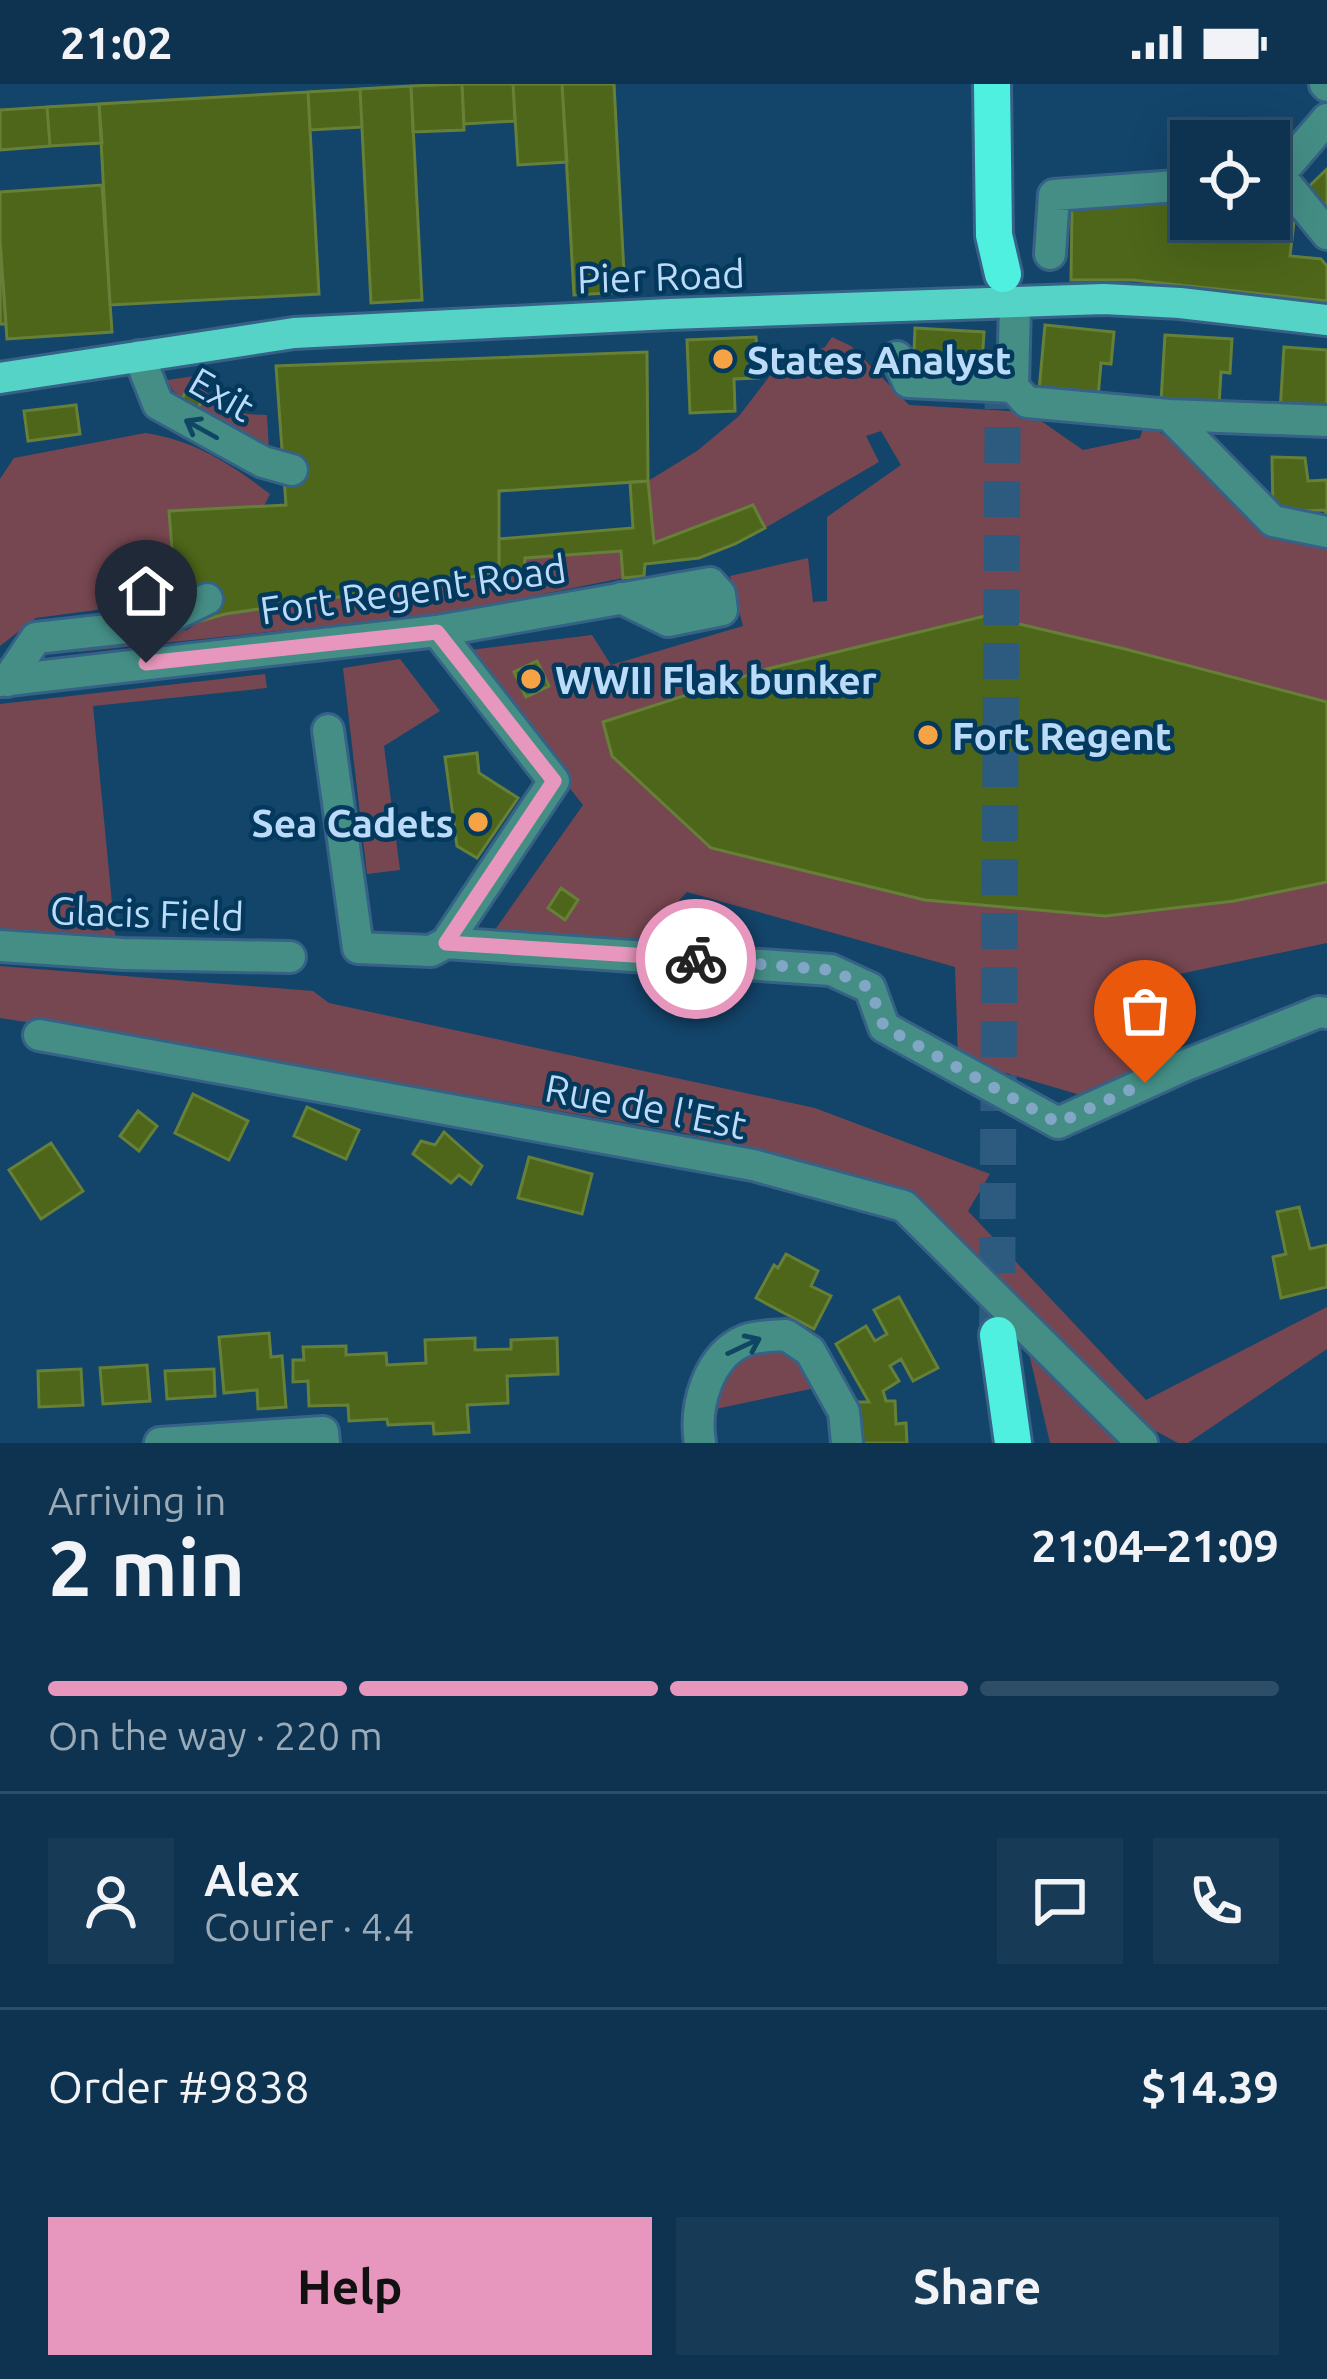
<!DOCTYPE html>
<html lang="en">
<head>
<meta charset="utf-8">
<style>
  :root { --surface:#0e3350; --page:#173b57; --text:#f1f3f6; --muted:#9baab7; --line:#2e4e67; --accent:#e797bd }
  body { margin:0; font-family:Ubuntu,sans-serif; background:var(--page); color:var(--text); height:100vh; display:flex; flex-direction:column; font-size:45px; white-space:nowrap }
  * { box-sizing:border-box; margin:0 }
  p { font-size:39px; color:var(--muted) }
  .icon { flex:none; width:66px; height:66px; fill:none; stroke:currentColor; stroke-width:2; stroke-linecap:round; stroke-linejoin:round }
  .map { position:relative; height:1359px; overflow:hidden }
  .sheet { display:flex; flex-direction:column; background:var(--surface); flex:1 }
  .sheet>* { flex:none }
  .tools { position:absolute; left:1170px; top:36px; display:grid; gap:24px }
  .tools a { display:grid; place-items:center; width:120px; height:120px; border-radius:0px; background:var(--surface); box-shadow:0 12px 48px #0002,0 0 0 3px var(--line); font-size:60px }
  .pin { position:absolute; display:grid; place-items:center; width:102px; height:102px; color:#fff; margin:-123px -51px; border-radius:50% 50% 50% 0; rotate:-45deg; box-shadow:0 0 12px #0007 }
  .pin .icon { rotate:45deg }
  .courier { position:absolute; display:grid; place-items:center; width:120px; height:120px; margin:-60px; border:9px solid #e797bd; border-radius:50%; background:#fff; color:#222; box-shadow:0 3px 15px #0007 }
  .overview em { font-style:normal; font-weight:700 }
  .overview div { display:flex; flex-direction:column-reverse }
  .overview { display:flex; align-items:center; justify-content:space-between; height:204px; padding:0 48px }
  h1 { font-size:78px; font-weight:700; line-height:90px }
  .bar { display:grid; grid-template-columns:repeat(4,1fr); gap:18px 12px; align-content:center; height:144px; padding:0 48px }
  .bar i { height:15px; border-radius:9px; background:var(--line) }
  .bar .current { background:var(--accent) }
  .bar p { grid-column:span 4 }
  .line { display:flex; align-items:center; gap:30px; padding:0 48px; border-top:3px solid var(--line) }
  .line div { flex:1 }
  .round { display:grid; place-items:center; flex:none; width:126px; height:126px; border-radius:0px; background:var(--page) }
  .action { display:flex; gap:24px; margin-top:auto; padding:24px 48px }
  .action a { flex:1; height:138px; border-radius:0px; background:var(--accent); color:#111; font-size:48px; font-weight:700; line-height:138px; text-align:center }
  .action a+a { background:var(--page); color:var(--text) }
  .status { display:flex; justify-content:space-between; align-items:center; height:84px; padding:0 60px; background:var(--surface); direction:ltr }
  .status svg { height:33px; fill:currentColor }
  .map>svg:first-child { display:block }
  .green { fill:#774751 }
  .building { fill:#4d6619; stroke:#668038; stroke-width:3 }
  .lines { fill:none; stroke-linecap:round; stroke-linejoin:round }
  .highway-tunnel { stroke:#2c5b7f; stroke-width:36; stroke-dasharray:36 18; stroke-linecap:butt }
  .minor-casing { stroke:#356286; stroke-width:36 }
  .major-casing { stroke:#356286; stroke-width:36 }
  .highway-casing { stroke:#356286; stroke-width:42 }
  .minor { stroke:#448e86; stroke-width:30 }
  .major { stroke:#55d3c7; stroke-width:30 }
  .highway { stroke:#50f0e1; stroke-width:36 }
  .oneway { stroke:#0e4664 }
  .done { stroke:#81a6c6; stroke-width:12; stroke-dasharray:0 21.6 }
  .route { stroke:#e797bd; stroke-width:15 }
  .poi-dot { fill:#f5a345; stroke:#04395e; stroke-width:4.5 }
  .labels { text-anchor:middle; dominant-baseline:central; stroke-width:9; stroke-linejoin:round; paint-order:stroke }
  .street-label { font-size:39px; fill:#bcdbf8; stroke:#04395e }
  .poi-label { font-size:39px; font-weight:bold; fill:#bcdbf8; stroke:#04395e; text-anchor:start }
</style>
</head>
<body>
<div class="status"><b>21:02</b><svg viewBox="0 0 49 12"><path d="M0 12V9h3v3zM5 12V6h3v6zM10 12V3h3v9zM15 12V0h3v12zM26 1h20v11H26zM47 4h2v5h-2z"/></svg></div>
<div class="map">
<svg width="1327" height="1359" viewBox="0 0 1327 1359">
  <rect width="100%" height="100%" fill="#13446a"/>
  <path class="green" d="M832 253 851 262 909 321 1028 328 1083 366 1140 354 1145 338 1176 360 1260 440 1327 459V859L1165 893 1173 979 1087 1013 958 975 955 883 687 808 643 855 492 850 583 721 462 567 592 551 611 581 743 542 730 492 808 474 813 518 827 517V433L901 381 881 347 866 352 879 378 765 444 752 422 654 459 648 397 697 367 739 332 772 289 825 263Z
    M195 292C216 325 228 330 267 331L269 368 197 325 202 314 187 306 182 314 173 307 167 296Z
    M145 349C194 356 231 380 270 410L264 422 170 427 175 502 148 519 36 534 0 562V395L14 374Z
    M621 467 623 494 448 529 78 568 88 560 187 546 200 537 225 530 524 488 525 474Z
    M400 575 440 627 384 662 400 786 367 790 343 584Z
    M265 590 267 604 93 622 116 860 0 853V620Z
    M0 882 313 907 329 919 815 1024 990 1090 968 1127 1146 1316 1327 1223V1265L1188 1359H1178L1139 1338 913 1112 685 1049 222 968 0 934Z
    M1027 1261 1126 1359H1050Z
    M772 1263 796 1270 815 1304 711 1326C723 1287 732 1275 772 1263Z"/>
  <path class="building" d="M462 0H513L515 37 464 40Z
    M462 0 464 46 413 48 411 2Z
    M513 0H562L567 78 518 81Z
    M562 0H614L625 208 574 211Z
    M411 2 422 216 371 219 360 5Z
    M360 5 362 43 310 46 308 8Z
    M308 8 319 210 110 221 99 20Z
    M99 20 102 59 50 62 47 23Z
    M47 23 50 62 0 66V26Z
    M1327 85V137L1302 109Z
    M102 101 112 248 7 255 0 156V108Z
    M1191 110V135H1269V115L1294 138 1290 172 1321 175 1327 182V217L1133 196H1071L1072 124 1140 121Z
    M0 156 6 240H0Z
    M1045 241 1114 248 1111 280 1101 279 1098 313 1039 307Z
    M915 244 984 248 982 280H975L973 316 912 312Z
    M1165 251 1232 255 1230 289 1221 288 1219 321 1161 317Z
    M756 253 758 294 734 295 735 327 690 329 687 256Z
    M1284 263 1327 266V331L1280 328Z
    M647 268 648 397 499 407V489L225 530 200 537 175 502 169 427 286 421 276 282Z
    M187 306 203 315 182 351 167 341Z
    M76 321 80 350 28 357 24 327Z
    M1272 373 1305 374 1308 397 1327 396V433L1325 426 1273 428Z
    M648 397 654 459 753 421 765 444 735 460 699 474 645 480 644 492 623 494 621 467 525 474 524 488 499 489V455L633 444 630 398Z
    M985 532 1125 565 1327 618V798L1234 817 1105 832 925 816 711 764 612 672 603 638 767 585Z
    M537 577 549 602 526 613 514 588Z
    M477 669 479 689 518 714 477 774 457 762 445 673Z
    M561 804 578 816 565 836 548 824Z
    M193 1010 248 1037 229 1076 175 1049Z
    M307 1023 359 1046 346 1075 294 1052Z
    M138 1027 157 1042 139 1067 120 1052Z
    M444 1048 482 1082 471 1100 459 1091 451 1099 413 1070 421 1057 435 1061Z
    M51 1059 83 1107 41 1135 9 1086Z
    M529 1073 592 1090 582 1130 518 1114Z
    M1299 1123 1310 1165 1327 1161V1203L1281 1214 1273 1173 1286 1170 1277 1128Z
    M786 1170 818 1187 811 1202 831 1212 814 1245 756 1214 774 1181 778 1184Z
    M899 1213 938 1284 913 1297 901 1275 890 1282 899 1297 883 1307 886 1317H895L896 1340 906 1339 907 1359H855L853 1318H869L836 1260 866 1242 875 1257 887 1250 874 1226Z
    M269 1249 271 1273 282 1272 286 1323 258 1325 257 1306 224 1309 219 1253Z
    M475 1254V1266L511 1265V1256L557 1254 558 1290 507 1292 508 1319 467 1321 469 1348 434 1350 433 1339 388 1341 387 1335 349 1337 348 1321 309 1322 308 1297 293 1298V1276H304L303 1263 346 1262V1271L386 1269 387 1281 426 1279 425 1256Z
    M147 1281 150 1317 103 1320 100 1284Z
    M81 1285 83 1321 39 1323 38 1287Z
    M214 1285 215 1312 167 1315 165 1287Z"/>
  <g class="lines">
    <path class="highway-tunnel" d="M997 1243 1003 272"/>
    <g class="minor-casing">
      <path id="minor" d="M1325 0 1327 2
        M1279 91 1327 150
        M1269 92 1279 91 1327 35
        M1050 170 1054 111 1191 101
        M1015 219 1013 303 1027 318 1169 331 1327 337
        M139 272 158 320 263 378 292 386
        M897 273 908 298 1013 303
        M1169 331 1273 437 1327 448
        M437 547 554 697 446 859 831 886 870 904 884 943 1058 1039 1186 981 1319 928 1327 929
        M0 597 437 547 710 499 720 510 722 526 668 537 621 514
        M7 597 36 554 153 541 207 515
        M328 646 358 864 431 867 446 859
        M0 862 123 870 290 873
        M39 951 753 1081 904 1122 1142 1359
        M160 1359 323 1348 324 1359
        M700 1359C694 1322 708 1271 746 1256 757 1252 774 1252 786 1251L810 1267 844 1328 847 1359"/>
    </g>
    <g class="major-casing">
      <path id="major" d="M0 294 294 249 669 230 1104 215 1180 219 1327 236"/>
    </g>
    <g class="highway-casing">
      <path id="highway" d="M992 0 994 151 1003 190
        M998 1251 1013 1359"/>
    </g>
    <use href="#minor" class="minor"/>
    <use href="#major" class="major"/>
    <use href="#highway" class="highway"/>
  </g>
  <defs><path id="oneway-shaft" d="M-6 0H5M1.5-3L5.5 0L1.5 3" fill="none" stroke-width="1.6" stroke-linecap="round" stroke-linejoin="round" transform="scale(3)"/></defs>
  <g class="oneway">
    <use href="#oneway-shaft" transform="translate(201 345) rotate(-151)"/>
    <use href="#oneway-shaft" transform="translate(744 1262) rotate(-25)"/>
  </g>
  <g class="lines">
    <path class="done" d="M696 875 831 886 870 904 884 943 1058 1039 1145 999"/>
    <path class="route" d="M146 579 437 548 554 697 446 859 696 875"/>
  </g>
  <g class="poi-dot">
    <circle cx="723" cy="275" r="12"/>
    <circle cx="531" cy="595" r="12"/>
    <circle cx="928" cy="651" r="12"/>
    <circle cx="478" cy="738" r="12"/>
  </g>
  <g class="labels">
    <g class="street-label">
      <text transform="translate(661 192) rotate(-2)">Pier Road</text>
      <text transform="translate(222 310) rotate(30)">Exit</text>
      <text transform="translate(413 505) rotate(-8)">Fort Regent Road</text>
      <text transform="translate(147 829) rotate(2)">Glacis Field</text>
      <text transform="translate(646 1022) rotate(11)">Rue de l'Est</text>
    </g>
    <g class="poi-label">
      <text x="747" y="275">States Analyst</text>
      <text x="555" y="595">WWII Flak bunker</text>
      <text x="952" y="651">Fort Regent</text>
      <text x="454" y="738" text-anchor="end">Sea Cadets</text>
    </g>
  </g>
</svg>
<div class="tools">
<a><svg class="icon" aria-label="locate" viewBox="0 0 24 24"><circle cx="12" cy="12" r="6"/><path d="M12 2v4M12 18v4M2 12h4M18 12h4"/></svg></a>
</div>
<div class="pin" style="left:1145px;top:999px;background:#ea580c"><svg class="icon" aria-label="bag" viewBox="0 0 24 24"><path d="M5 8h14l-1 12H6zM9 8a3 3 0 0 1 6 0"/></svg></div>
<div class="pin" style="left:146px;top:579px;background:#1f2937"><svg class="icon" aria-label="home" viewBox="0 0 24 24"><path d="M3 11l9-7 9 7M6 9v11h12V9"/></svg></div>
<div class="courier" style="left:696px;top:875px"><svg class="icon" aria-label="bike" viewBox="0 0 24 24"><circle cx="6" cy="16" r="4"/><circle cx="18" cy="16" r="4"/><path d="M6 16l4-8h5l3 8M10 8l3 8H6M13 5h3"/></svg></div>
</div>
<section class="sheet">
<div class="overview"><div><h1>2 min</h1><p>Arriving in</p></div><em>21:04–21:09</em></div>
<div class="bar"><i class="current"></i><i class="current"></i><i class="current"></i><i></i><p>On the way · 220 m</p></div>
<div class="line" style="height:216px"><a class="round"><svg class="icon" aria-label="person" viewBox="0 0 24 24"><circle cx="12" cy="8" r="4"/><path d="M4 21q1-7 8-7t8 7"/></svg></a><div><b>Alex</b><p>Courier · 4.4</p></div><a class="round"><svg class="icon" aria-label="chat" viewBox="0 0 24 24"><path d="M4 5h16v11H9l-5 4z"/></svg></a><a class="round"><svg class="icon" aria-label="phone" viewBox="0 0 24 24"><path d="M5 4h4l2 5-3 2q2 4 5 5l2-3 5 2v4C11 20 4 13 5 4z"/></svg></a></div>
<div class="line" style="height:156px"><div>Order #9838</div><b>$14.39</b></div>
<div class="action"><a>Help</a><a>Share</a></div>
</section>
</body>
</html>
